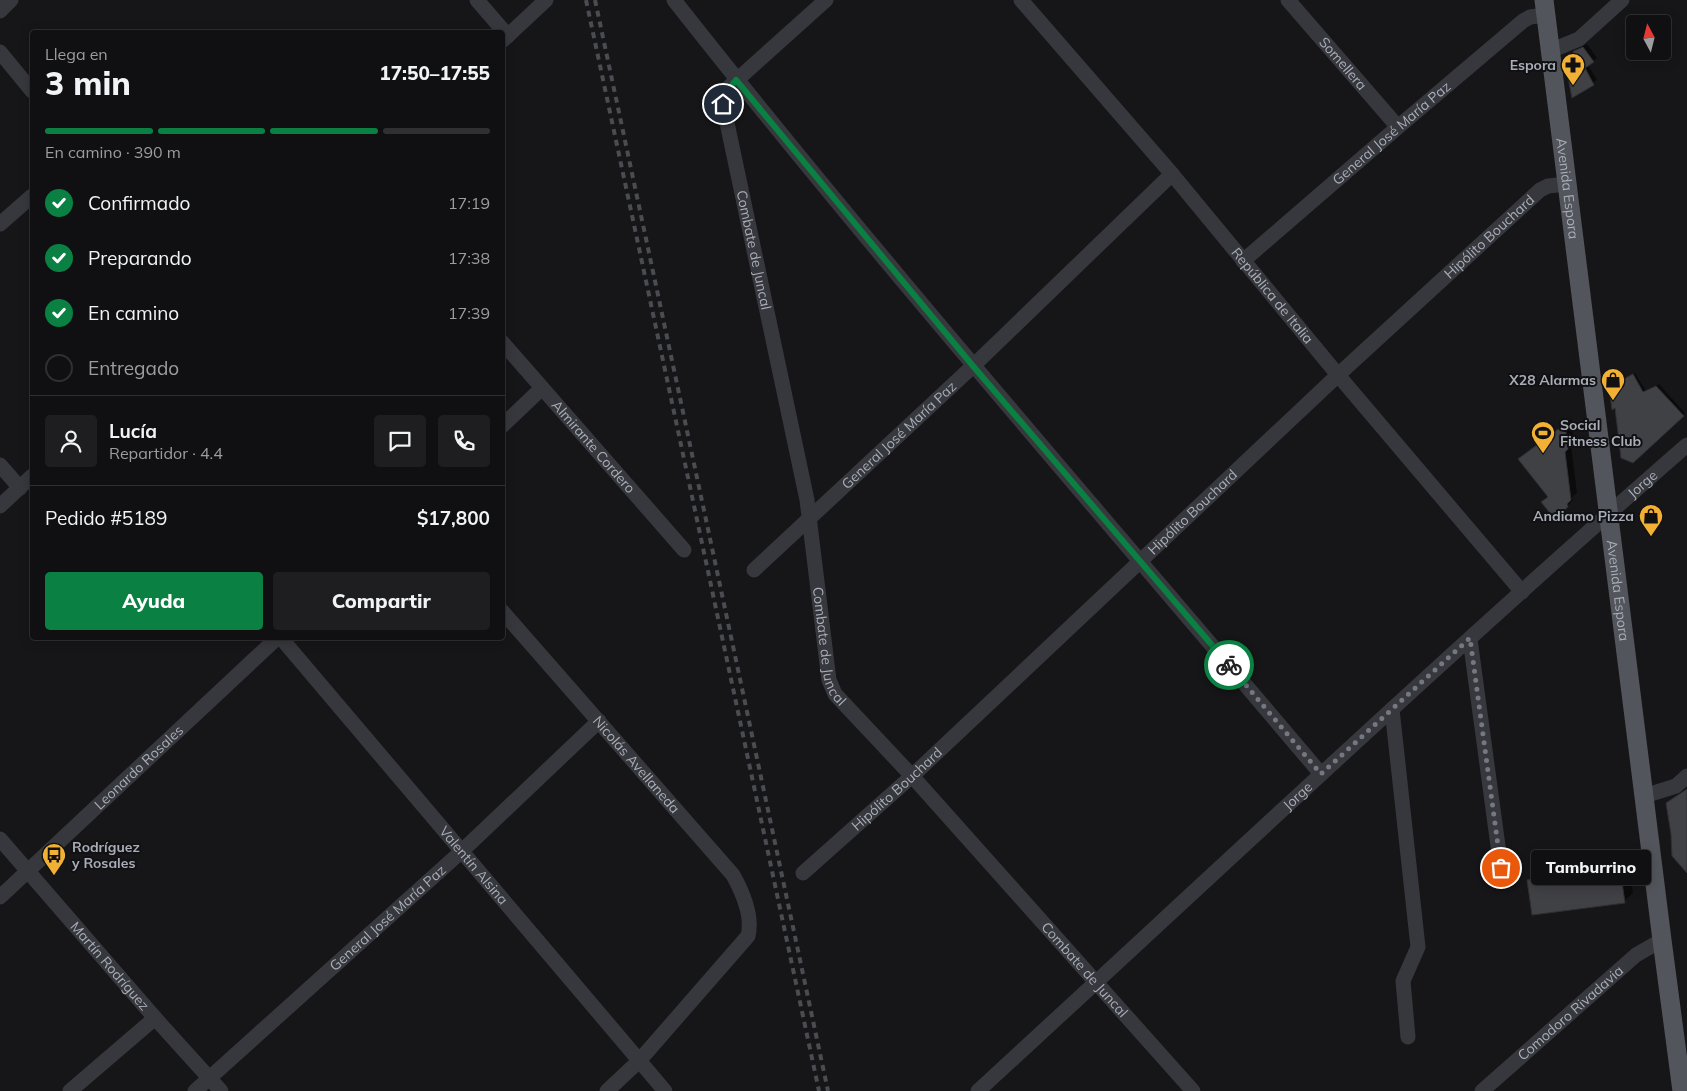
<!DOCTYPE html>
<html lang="es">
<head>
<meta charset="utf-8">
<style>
  :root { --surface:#101012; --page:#1e1e20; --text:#f1f3f6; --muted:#9c9d9f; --line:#303032; --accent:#0b8043 }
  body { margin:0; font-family:Mulish,sans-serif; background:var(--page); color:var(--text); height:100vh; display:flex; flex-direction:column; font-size:19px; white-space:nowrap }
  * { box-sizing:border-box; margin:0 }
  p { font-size:16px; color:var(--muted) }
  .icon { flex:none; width:28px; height:28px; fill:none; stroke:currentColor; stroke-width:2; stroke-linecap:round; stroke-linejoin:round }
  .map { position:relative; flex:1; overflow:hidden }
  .details { position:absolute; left:30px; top:30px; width:475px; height:610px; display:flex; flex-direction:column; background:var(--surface); border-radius:5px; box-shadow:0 2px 12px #0003,0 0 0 1px var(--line) }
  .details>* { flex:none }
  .needle { width:32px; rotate:353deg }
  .fabs { position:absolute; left:1626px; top:15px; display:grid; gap:10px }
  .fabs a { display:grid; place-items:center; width:45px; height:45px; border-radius:5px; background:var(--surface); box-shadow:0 2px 12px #0003,0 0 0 1px var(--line); font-size:25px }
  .pin { position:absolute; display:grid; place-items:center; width:42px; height:42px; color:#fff; margin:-21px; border:2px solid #fff; border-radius:50%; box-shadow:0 1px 5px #0007 }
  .courier { position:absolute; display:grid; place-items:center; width:50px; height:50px; margin:-25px; border:4px solid #0b8043; border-radius:50%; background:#fff; color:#222; box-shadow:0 1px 6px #0007 }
  .bubble { position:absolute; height:35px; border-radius:5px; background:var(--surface); box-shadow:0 2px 12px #0003,0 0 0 1px var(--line); font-size:16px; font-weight:800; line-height:35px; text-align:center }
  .summary em { font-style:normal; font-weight:800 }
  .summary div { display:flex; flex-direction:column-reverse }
  .summary { display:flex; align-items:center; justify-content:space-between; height:85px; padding:0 15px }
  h1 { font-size:32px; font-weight:800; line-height:38px }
  .bar { display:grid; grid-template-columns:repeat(4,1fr); gap:8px 5px; align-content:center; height:60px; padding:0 15px }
  .bar i { height:6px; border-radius:4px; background:var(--line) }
  .bar .active { background:var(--accent) }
  .bar p { grid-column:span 4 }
  .line { display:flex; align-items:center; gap:12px; padding:0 15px; border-top:1px solid var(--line) }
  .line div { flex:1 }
  .round { display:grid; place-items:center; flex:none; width:52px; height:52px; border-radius:5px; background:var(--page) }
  ol { padding:0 15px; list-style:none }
  li { display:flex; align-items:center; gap:15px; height:55px }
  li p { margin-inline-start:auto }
  li .icon { padding:5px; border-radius:50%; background:var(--accent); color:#fff; stroke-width:4 }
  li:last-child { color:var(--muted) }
  li i { width:28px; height:28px; border:2px solid var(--line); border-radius:50% }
  .button { display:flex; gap:10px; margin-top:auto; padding:10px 15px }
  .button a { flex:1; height:58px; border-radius:5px; background:var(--accent); color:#fff; font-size:20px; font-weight:800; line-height:58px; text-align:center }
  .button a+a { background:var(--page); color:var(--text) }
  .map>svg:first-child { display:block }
  .shadow { fill:#0007 }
  .building { fill:#404145; stroke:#303034 }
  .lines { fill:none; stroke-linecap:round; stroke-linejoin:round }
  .minor { stroke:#37383d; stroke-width:15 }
  .major { stroke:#53555c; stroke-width:19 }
  .rail { stroke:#4a4c52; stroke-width:4; stroke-dasharray:6 5; stroke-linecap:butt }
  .done { stroke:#757880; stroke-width:5; stroke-dasharray:0 9 }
  .route { stroke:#0b8043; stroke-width:6 }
  .labels { text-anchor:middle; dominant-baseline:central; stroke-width:4; stroke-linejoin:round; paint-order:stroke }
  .street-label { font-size:14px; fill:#a8adb8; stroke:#111113 }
  .poi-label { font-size:14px; font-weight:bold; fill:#a8adb8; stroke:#111113; text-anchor:end }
</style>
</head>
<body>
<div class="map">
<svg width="1687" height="1091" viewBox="0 0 1687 1091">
  <rect width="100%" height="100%" fill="#161618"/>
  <path class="shadow" d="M1587 44 1597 58 1588 65 1597 80 1573 96 1575 52 1579 48Z
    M1635 373 1646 391 1659 384 1685 413 1632 462 1610 387Z
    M1571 419 1574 442 1571 445 1577 493 1572 497 1573 500 1567 506 1549 496 1526 453Z
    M1687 788V868L1668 804 1682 791Z
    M1628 860 1633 893 1624 901 1528 881 1536 872Z"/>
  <path class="building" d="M1583 47 1594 62 1585 68 1594 85 1572 98 1566 67 1569 58 1574 51Z
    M1633 374 1643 392 1656 386 1684 416 1633 463 1621 458 1615 408 1612 410 1609 387Z
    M1565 424 1568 449 1565 452 1571 500 1567 504 1568 507 1554 518 1541 502 1548 497 1518 459Z
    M1687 789V873L1672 856 1671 834 1666 803Z
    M1620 868 1625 903 1532 915 1527 880Z"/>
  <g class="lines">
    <g class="minor">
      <path d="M477 0 508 36"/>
      <path d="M674 0C882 264 1104 517 1321 774"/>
      <path id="s1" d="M826 0 729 87 724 95 723 104 807 500 829 680 835 694 912 776 1193 1091"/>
      <path id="s2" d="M1021 0 1172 174 1338 375 1522 592"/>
      <path id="s3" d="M1288 0 1398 127"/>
      <path d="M0 11 11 0"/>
      <path d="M502 41 546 0"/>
      <path d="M1550 51 1579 39 1622 0"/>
      <path d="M0 52 32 91"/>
      <path d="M0 224 32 196"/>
      <path id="s4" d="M1243 261 1398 127 1523 21 1530 17 1546 15"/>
      <path id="s5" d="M502 342 684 550"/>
      <path d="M502 426 542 388"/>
      <path d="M0 465 20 488"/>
      <path d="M0 506 32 476"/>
      <path id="s6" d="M754 570 973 366 1172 174"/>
      <path id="s7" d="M502 611 733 875C743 893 753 916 748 936L639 1061 607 1091"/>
      <path id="s8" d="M281 638 665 1091"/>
      <path d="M1470 639 1501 868"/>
      <path d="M1392 709 1418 947 1403 981 1408 1037"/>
      <path d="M1644 796 1676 786 1687 776"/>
      <path id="s9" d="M0 839 155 1018 221 1091"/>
      <path id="s10" d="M803 873 912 776 1338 375 1540 190 1548 186 1567 184"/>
      <path id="s11" d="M0 897 277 638"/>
      <path d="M70 1091 155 1018"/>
      <path id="s12" d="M195 1091 463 850 599 721"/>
      <path id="s13" d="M978 1091C1213 875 1446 655 1687 445"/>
      <path id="s14" d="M1482 1091 1636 955 1662 940"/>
    </g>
    <path class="major" id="s15" d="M1544 0 1662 940 1682 1091"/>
    <path class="rail" d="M586 0 819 1091
      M595 0 828 1091"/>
  </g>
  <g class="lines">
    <path class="done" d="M1229 665 1321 774 1470 638 1501 868"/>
    <path class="route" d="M723 104 724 95 736 80 973 366 1229 665"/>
  </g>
  <defs>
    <g id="pharmacy-pin" transform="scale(1.25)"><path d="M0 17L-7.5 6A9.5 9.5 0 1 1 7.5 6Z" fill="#f2b134" stroke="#111113"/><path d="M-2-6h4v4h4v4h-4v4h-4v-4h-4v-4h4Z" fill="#111"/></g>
    <g id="shop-pin" transform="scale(1.25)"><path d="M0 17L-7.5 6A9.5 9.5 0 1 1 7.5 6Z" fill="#f2b134" stroke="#111113"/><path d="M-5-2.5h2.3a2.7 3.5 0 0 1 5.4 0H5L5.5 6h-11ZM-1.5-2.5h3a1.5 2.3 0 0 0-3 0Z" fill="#111"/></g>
    <g id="stadium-pin" transform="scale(1.25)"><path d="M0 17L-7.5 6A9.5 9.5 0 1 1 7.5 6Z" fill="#f2b134" stroke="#111113"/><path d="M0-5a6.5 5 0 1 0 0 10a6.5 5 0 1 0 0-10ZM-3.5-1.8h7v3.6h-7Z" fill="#111"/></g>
    <g id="bus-pin" transform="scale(1.25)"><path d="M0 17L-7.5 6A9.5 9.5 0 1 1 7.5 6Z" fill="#f2b134" stroke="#111113"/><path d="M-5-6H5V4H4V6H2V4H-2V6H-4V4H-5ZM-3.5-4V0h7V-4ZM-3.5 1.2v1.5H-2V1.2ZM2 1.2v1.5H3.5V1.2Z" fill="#111"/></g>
  </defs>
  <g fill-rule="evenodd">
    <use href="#pharmacy-pin" x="1573" y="65"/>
    <use href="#shop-pin" x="1613" y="380"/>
    <use href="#stadium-pin" x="1543" y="433"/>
    <use href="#shop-pin" x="1651" y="516"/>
    <use href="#bus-pin" x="54" y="855"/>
  </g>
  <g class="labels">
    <g class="street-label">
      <text stroke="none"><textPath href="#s3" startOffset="84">Somellera</textPath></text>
      <text stroke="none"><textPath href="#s4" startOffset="196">General José María Paz</textPath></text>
      <text stroke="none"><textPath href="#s15" startOffset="190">Avenida Espora</textPath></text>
      <text stroke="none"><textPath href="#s10" startOffset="936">Hipólito Bouchard</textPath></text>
      <text stroke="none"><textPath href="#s1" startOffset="298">Combate de Juncal</textPath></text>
      <text stroke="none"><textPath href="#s2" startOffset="388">República de Italia</textPath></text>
      <text stroke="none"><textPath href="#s6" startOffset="198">General José María Paz</textPath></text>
      <text stroke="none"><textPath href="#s5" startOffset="139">Almirante Cordero</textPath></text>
      <text stroke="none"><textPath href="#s13" startOffset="900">Jorge</textPath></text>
      <text stroke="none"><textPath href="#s10" startOffset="531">Hipólito Bouchard</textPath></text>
      <text stroke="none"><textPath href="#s15" startOffset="595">Avenida Espora</textPath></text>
      <text stroke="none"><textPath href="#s1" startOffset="702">Combate de Juncal</textPath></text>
      <text stroke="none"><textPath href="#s7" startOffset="204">Nicolás Avellaneda</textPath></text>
      <text stroke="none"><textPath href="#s11" startOffset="190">Leonardo Rosales</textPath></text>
      <text stroke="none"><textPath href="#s10" startOffset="126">Hipólito Bouchard</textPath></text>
      <text stroke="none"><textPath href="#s13" startOffset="435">Jorge</textPath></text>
      <text stroke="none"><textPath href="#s8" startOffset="298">Valentín Alsina</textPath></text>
      <text stroke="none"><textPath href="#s12" startOffset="259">General José María Paz</textPath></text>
      <text stroke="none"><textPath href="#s9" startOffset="168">Martín Rodríguez</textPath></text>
      <text stroke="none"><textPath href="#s1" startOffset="1122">Combate de Juncal</textPath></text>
      <text stroke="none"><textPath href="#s14" startOffset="118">Comodoro Rivadavia</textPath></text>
    </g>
    <g class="poi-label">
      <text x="1556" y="65">Espora</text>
      <text x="1596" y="380">X28 Alarmas</text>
      <text x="1560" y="425" text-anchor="start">Social<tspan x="1560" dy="16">Fitness Club</tspan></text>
      <text x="1634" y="516">Andiamo Pizza</text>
      <text x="72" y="847" text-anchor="start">Rodríguez<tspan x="72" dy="16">y Rosales</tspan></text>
    </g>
  </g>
</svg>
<div class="fabs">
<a><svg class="needle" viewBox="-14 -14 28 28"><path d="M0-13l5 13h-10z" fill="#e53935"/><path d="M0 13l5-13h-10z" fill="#9c9d9f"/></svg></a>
</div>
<div class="pin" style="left:1501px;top:868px;background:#ea580c"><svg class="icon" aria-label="bag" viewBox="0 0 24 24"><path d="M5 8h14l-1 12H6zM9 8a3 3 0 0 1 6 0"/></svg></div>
<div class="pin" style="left:723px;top:104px;background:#1f2937"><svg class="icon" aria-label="home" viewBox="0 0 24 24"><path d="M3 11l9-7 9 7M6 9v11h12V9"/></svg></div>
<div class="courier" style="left:1229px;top:665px"><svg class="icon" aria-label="bike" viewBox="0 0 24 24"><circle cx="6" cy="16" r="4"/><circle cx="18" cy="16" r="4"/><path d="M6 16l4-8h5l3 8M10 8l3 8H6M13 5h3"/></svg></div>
<div class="bubble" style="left:1531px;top:850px;width:120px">Tamburrino</div>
<section class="details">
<div class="summary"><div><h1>3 min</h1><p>Llega en</p></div><em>17:50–17:55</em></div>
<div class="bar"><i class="active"></i><i class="active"></i><i class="active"></i><i></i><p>En camino · 390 m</p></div>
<ol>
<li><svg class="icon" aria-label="check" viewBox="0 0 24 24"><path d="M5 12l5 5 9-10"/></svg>Confirmado<p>17:19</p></li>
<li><svg class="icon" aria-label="check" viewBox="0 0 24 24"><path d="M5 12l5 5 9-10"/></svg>Preparando<p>17:38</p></li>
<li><svg class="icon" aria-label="check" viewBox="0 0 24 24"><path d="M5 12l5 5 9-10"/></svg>En camino<p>17:39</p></li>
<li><i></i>Entregado</li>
</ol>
<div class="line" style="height:90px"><a class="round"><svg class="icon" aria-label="person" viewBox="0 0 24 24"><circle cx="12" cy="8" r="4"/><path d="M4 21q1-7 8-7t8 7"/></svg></a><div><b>Lucía</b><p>Repartidor · 4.4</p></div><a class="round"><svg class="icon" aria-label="chat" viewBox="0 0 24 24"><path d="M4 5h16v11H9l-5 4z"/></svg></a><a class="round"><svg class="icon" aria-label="phone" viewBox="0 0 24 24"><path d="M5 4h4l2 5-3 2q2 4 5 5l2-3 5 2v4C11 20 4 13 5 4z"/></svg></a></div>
<div class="line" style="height:65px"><div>Pedido #5189</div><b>$17,800</b></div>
<div class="button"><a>Ayuda</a><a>Compartir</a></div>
</section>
</div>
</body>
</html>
